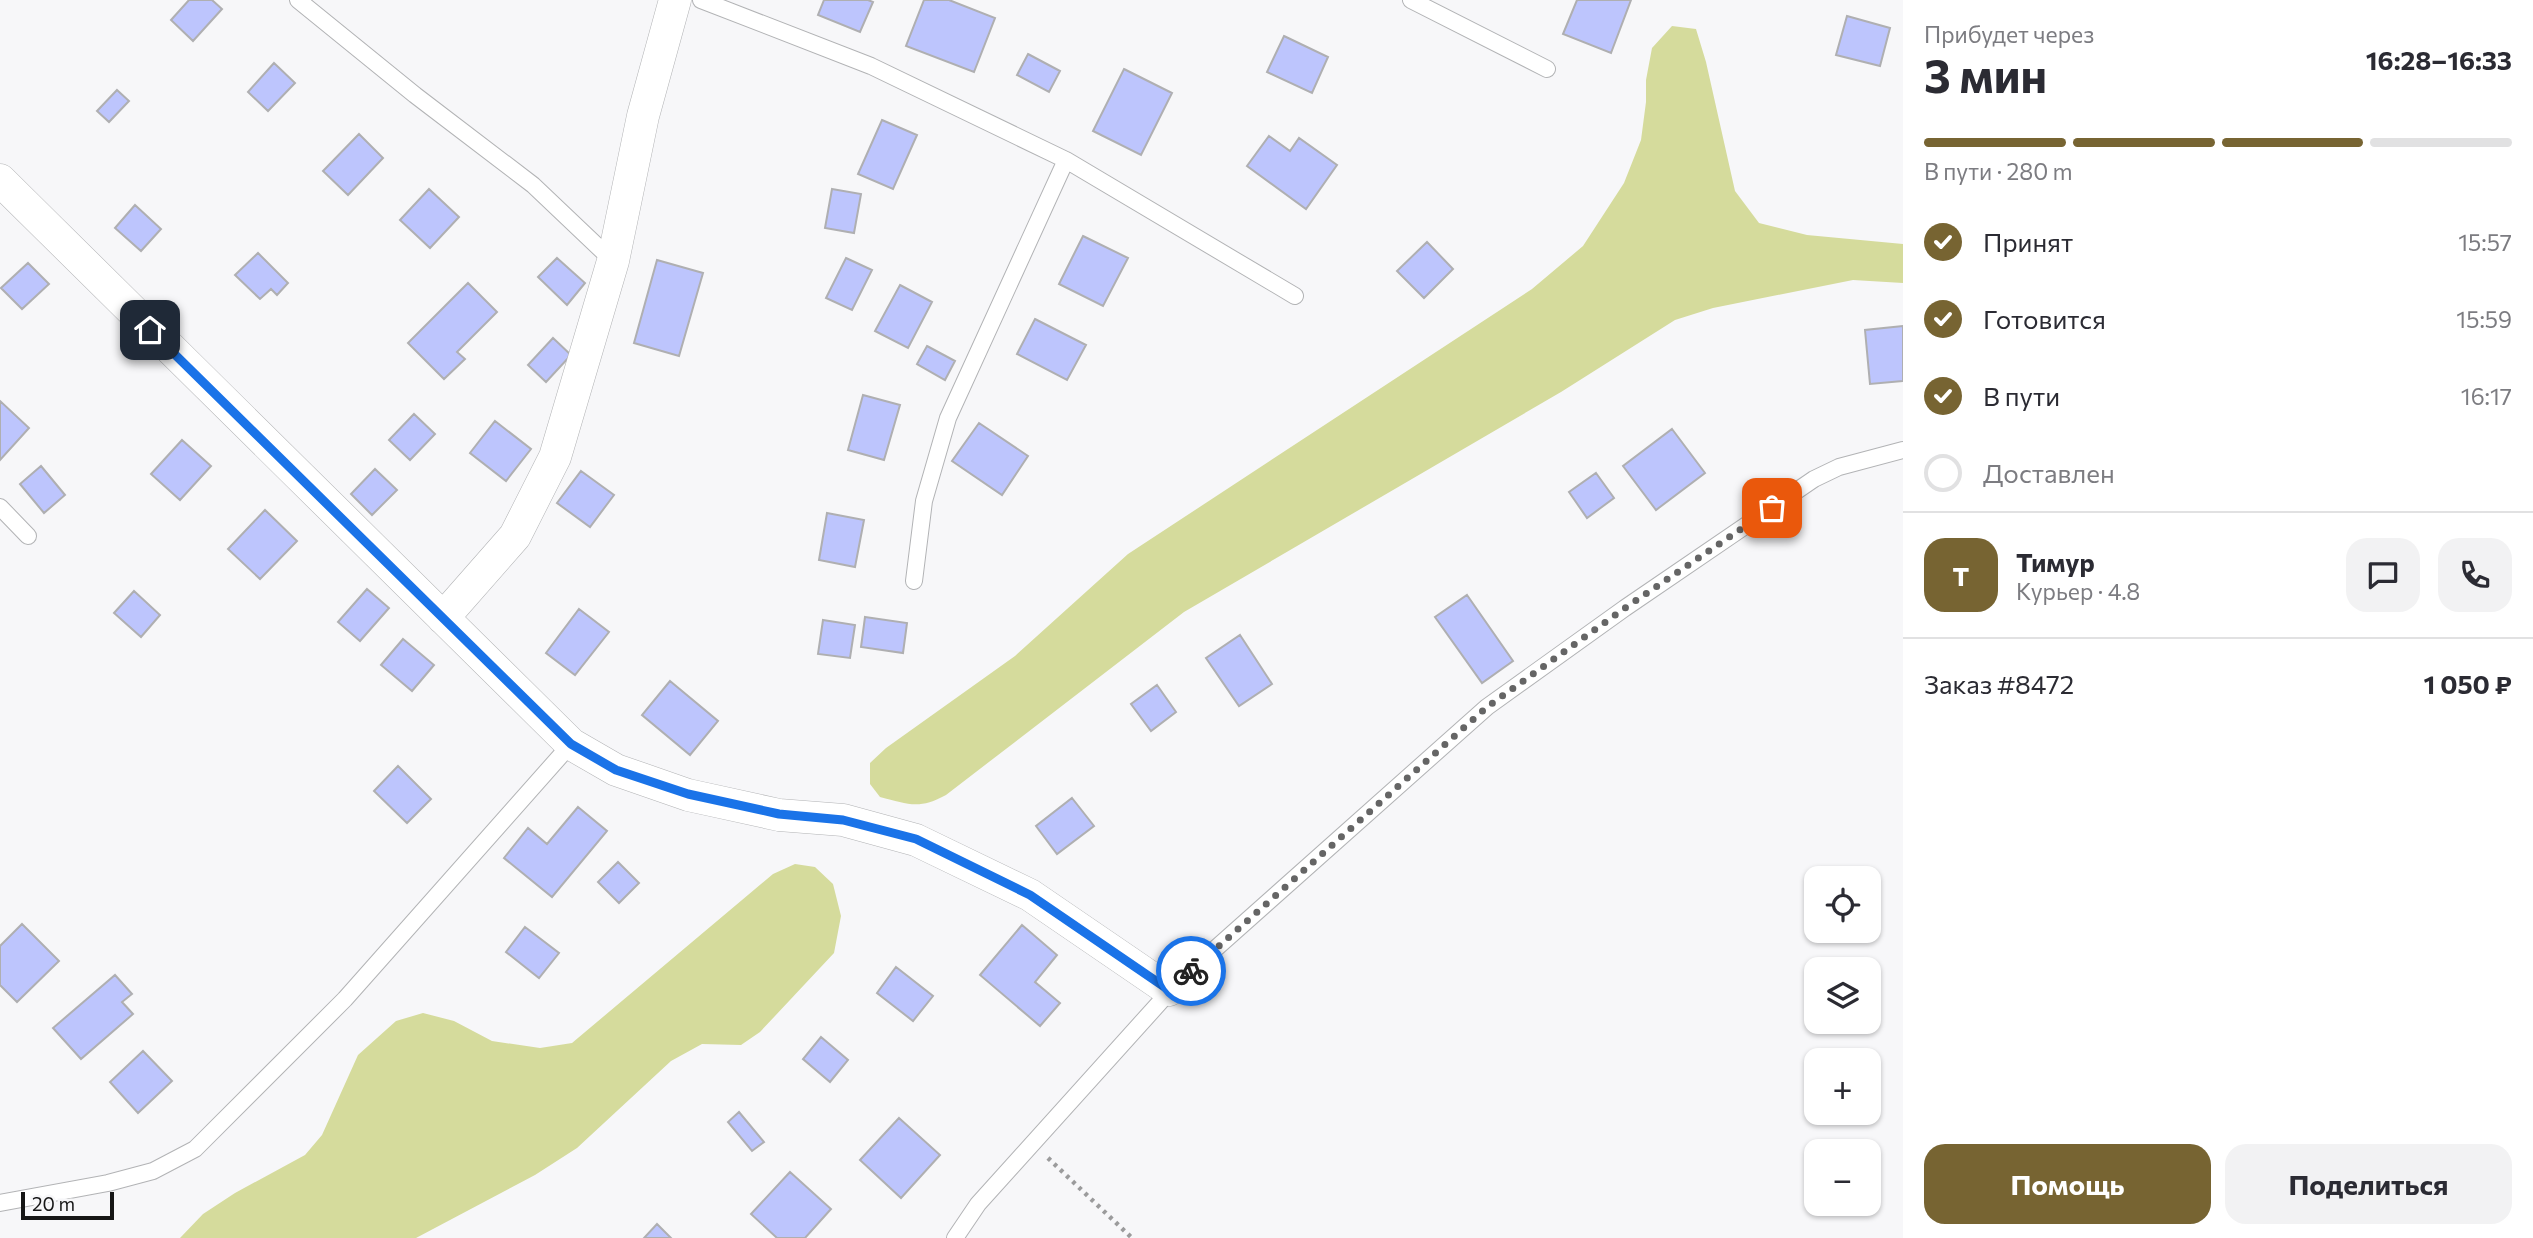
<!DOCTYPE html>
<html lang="ru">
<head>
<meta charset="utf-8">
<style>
  :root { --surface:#fff; --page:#f2f2f3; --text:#2b2b33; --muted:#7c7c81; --line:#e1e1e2; --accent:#776432 }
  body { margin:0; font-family:Commissioner,sans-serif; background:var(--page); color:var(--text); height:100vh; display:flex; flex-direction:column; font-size:26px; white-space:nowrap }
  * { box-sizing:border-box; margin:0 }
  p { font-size:23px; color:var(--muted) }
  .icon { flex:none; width:38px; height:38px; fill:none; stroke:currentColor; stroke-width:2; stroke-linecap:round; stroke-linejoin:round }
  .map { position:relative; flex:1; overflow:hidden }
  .sheet { display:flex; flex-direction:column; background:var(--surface); width:630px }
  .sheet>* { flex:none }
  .tools { position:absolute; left:1804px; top:866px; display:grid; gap:14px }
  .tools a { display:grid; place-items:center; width:77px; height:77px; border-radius:14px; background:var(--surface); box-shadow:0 2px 5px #0004; font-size:35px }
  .scale { position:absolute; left:21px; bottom:18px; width:93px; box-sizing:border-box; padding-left:7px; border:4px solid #161616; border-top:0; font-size:19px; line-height:24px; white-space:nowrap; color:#161616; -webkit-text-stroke:5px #f7f7f9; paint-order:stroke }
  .pin { position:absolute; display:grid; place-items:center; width:60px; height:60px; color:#fff; margin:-30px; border-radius:14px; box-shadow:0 4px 10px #0006 }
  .courier { position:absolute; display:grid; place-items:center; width:70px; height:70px; margin:-35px; border:5px solid #1a73e8; border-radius:50%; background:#fff; color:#222; box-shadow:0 2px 9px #0007 }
  .overview em { font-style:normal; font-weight:700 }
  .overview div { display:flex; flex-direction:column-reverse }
  .overview { display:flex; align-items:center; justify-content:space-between; height:119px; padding:0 21px }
  h1 { font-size:46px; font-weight:700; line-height:52px }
  .bar { display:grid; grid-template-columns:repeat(4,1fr); gap:10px 7px; align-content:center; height:84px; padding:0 21px }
  .bar i { height:9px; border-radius:5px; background:var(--line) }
  .bar .on { background:var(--accent) }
  .bar p { grid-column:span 4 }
  .line { display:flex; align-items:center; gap:18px; padding:0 21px; border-top:2px solid var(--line) }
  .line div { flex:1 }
  .round { display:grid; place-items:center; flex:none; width:74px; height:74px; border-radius:21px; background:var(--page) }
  ol { padding:0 21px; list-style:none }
  li { display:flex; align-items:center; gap:21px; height:77px }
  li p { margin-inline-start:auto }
  li .icon { padding:7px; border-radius:50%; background:var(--accent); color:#fff; stroke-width:4 }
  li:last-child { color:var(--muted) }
  li i { width:38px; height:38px; border:4px solid var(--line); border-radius:50% }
  .action { display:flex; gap:14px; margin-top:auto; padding:14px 21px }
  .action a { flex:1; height:80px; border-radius:21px; background:var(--accent); color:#fff; font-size:28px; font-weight:700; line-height:80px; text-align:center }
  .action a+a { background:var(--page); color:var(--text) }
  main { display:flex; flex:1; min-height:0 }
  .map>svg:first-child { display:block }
  .green { fill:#d5db9c }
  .building { fill:#bdc5fd; stroke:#afafb1; stroke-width:2 }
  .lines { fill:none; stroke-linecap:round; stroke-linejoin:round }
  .service-casing { stroke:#b2b3b5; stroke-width:18 }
  .minor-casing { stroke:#b2b3b5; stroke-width:33 }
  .path { stroke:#9b9b9c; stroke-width:4.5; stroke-dasharray:3.5 5; stroke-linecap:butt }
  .service { stroke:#fff; stroke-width:16 }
  .minor { stroke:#fff; stroke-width:32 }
  .done { stroke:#656565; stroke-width:7; stroke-dasharray:0 12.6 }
  .route { stroke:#1a73e8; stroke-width:9 }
</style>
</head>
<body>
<main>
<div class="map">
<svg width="1903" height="1238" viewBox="0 0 1903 1238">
  <rect width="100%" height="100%" fill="#f7f7f9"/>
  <path class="green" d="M1672 26 1696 29 1706 62 1735 191 1759 223 1807 235 1903 244V283L1853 280 1713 308 1675 320 1561 392 1184 612 946 795C919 810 908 804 880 797L870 784V763L886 748 1015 656 1128 554 1532 289 1583 246 1624 183 1641 140 1646 102V80L1652 48Z
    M795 864 815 867 833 884 841 916 834 953 760 1032 741 1045 702 1044 671 1061 577 1148 535 1175 416 1238H180L203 1214 235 1193 305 1155 322 1135 358 1055 396 1021 423 1013 454 1021 492 1041 540 1048 572 1043 773 874Z"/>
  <path class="building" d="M189 0H212L222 9 193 41 171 20Z
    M824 0H868L873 2 860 32 818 15Z
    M924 0H949L995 18 974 72 906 46Z
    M1577 0H1631L1611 53 1563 34Z
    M1847 16 1890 28 1880 66 1836 55Z
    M1284 36 1328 57 1312 93 1267 72Z
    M1028 54 1060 71 1049 92 1017 75Z
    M274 63 295 83 268 111 248 92Z
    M1124 69 1172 93 1141 155 1093 131Z
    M117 90 129 101 109 122 97 111Z
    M882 120 917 135 893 189 858 174Z
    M359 134 383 158 348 195 323 171Z
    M1269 136 1290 151 1299 138 1337 165 1306 209 1247 166Z
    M429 189 459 217 430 248 400 220Z
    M832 189 861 194 854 233 825 228Z
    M135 205 161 229 141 251 115 228Z
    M1083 236 1128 258 1103 306 1059 284Z
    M1427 242 1453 269 1424 298 1397 271Z
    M258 253 288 283 277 295 271 289 260 299 235 275Z
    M557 258 585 283 567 305 538 277Z
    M846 258 872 270 852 310 826 298Z
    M657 260 703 273 679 356 634 343Z
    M28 263 49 284 22 309 1 288Z
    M468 283 497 312 457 352 465 359 444 379 408 343Z
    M900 285 932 302 908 348 875 331Z
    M1035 319 1086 345 1067 380 1017 354Z
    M1903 326V381L1870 384 1865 330Z
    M553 338 571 355 546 382 528 365Z
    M927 346 955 361 945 380 917 364Z
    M863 395 900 405 884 460 848 450Z
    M0 401 29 428 0 460Z
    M414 414 435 434 410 460 389 440Z
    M495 421 531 449 506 481 470 453Z
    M979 423 1028 456 1002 495 952 461Z
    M1672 429 1705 473 1656 510 1623 466Z
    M182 440 211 466 180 500 151 474Z
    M41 466 65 495 44 513 20 484Z
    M375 469 397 490 372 515 351 494Z
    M581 471 614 495 590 527 557 503Z
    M1596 473 1614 498 1587 518 1569 492Z
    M265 510 297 541 260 579 228 549Z
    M827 513 864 520 855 567 819 560Z
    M367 589 389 608 360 641 338 622Z
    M134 591 160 615 141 637 114 613Z
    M1467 595 1513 661 1482 683 1435 617Z
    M579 609 609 632 575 675 546 653Z
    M865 617 907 623 903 653 861 647Z
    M823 620 855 625 850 658 818 654Z
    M1240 635 1272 684 1239 706 1206 658Z
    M403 639 434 665 412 691 381 665Z
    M670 681 718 721 690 755 642 715Z
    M1157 685 1176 712 1151 731 1131 704Z
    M398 766 431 799 407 823 374 791Z
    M1072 798 1094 826 1057 854 1036 826Z
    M578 807 607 831 552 897 504 858 528 828 547 844Z
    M618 862 639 883 619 903 598 882Z
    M22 924 59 961 17 1002 0 985V946Z
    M1022 925 1057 955 1035 982 1060 1003 1040 1026 980 975Z
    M525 927 559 953 539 978 506 952Z
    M896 967 933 996 913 1021 877 993Z
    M115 975 132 994 122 1002 133 1014 81 1059 53 1028Z
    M821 1037 848 1060 830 1082 803 1059Z
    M143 1051 172 1081 138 1113 110 1082Z
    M739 1112 764 1142 752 1151 728 1122Z
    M899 1118 940 1155 901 1198 860 1160Z
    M790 1172 831 1209 805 1238H777L751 1214Z
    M657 1224 671 1238H644Z"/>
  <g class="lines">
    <g class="service-casing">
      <path id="service" d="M298 0 415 95 533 185 613 261
        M701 0 871 66 1066 160 1295 296
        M1411 0 1547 69
        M0 507 28 536
        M914 581 924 501 948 418 1066 160
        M0 1203 108 1183 153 1171 195 1149 345 999 571 744
        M955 1238 978 1204 1161 1001 1169 990 1487 707 1625 608 1814 479 1839 467 1903 450"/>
    </g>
    <g class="minor-casing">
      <path id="minor" d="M0 180 571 744 616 770 688 795 779 815 843 820 916 840 1030 895 1169 990
        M443 618 515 536 555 457 613 261 643 116 675 0"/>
    </g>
    <path class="path" d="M1048 1158 1132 1238"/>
    <use href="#service" class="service"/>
    <use href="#minor" class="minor"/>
  </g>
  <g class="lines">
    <path class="done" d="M1191 971 1487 707 1625 608 1772 508"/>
    <path class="route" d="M150 330 571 744 616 770 688 794 779 814 843 820 916 839 1030 895 1169 990 1191 971"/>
  </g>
</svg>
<div class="tools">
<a><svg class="icon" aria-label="locate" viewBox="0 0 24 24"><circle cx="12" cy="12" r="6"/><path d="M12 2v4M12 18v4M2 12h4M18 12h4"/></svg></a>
<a><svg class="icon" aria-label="layers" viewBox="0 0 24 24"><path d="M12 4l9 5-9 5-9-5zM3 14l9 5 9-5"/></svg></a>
<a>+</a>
<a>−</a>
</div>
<div class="scale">20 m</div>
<div class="pin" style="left:1772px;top:508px;background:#ea580c"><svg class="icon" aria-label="bag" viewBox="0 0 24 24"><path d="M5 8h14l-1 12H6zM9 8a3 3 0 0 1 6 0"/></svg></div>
<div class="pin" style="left:150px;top:330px;background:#1f2937"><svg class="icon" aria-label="home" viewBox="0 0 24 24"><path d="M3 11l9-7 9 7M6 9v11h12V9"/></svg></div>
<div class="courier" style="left:1191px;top:971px"><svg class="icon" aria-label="bike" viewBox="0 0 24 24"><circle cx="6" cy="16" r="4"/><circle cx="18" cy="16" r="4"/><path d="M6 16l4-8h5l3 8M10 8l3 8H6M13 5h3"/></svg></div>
</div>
<section class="sheet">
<div class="overview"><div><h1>3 мин</h1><p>Прибудет через</p></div><em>16:28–16:33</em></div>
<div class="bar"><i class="on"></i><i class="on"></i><i class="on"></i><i></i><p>В пути · 280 m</p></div>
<ol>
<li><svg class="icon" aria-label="check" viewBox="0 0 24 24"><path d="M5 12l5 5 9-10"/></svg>Принят<p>15:57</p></li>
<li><svg class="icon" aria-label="check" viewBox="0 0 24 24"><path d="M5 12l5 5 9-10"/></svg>Готовится<p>15:59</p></li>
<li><svg class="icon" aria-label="check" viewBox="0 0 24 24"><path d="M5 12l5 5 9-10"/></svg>В пути<p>16:17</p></li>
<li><i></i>Доставлен</li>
</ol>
<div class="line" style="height:126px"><b class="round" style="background:var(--accent);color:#fff">Т</b><div><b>Тимур</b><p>Курьер · 4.8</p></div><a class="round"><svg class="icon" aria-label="chat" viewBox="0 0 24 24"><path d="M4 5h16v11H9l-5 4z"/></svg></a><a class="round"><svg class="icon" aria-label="phone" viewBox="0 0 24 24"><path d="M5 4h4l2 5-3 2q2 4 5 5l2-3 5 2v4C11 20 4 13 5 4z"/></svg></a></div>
<div class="line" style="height:91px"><div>Заказ #8472</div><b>1 050 ₽</b></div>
<div class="action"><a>Помощь</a><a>Поделиться</a></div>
</section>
</main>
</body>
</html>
